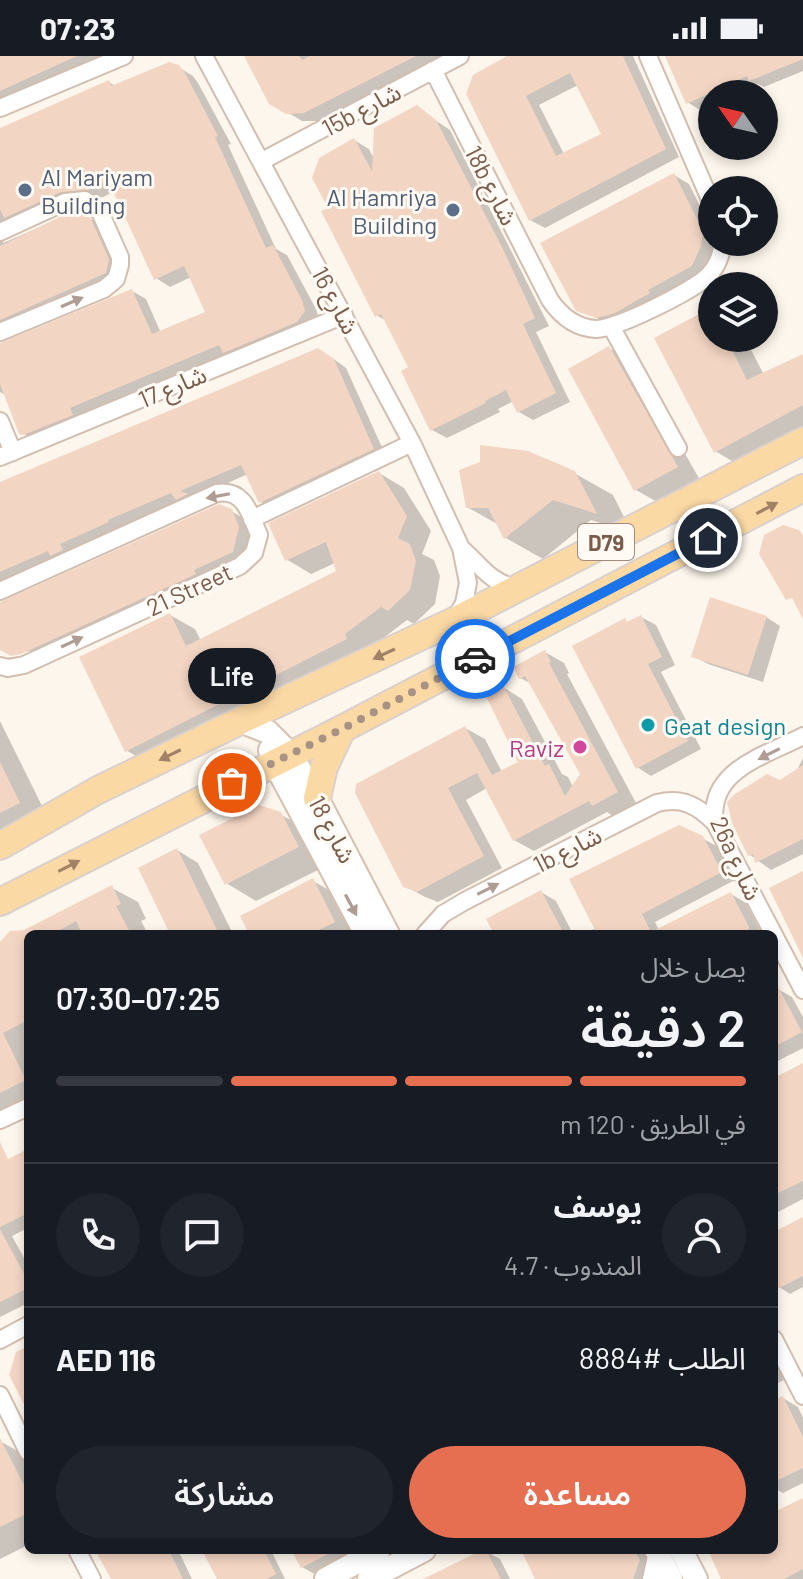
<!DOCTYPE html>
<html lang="ar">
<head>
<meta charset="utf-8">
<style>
  :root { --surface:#171b24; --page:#20242c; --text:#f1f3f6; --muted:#9ea1a6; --line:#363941; --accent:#e76f51 }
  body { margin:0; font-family:Barlow,"Noto Sans Arabic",sans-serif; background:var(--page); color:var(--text); direction:rtl; height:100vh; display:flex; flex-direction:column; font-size:30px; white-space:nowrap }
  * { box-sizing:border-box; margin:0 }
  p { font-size:26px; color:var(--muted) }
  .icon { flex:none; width:44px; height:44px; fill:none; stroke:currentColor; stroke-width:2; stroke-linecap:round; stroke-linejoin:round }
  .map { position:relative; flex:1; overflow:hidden; direction:ltr }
  .panel { position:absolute; left:24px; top:874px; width:754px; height:624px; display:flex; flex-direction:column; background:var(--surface); border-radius:12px; box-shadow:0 4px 12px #0003; direction:rtl }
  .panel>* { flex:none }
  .needle { width:52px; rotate:304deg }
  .controls { position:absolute; left:698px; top:24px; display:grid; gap:16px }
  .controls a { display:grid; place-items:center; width:80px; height:80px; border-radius:50%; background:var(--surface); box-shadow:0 4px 12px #0003; font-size:40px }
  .pin { position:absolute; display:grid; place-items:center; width:68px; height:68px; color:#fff; margin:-34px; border:4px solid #fff; border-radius:50%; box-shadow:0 2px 8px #0007 }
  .courier { position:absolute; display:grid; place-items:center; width:80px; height:80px; margin:-40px; border:6px solid #1a73e8; border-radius:50%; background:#fff; color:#222; box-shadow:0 2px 10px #0007 }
  .bubble { position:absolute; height:56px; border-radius:28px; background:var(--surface); box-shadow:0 4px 12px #0003; font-size:26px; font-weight:600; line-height:56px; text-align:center; direction:rtl }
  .overview em { font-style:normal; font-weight:600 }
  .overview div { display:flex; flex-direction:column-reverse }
  .overview { display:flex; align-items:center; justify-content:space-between; height:136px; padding:0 32px }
  h1 { font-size:52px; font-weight:600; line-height:60px }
  .bar { display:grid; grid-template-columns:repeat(4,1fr); gap:12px 8px; align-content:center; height:96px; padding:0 32px }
  .bar i { height:10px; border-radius:6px; background:var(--line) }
  .bar .selected { background:var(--accent) }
  .bar p { grid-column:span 4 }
  .line { display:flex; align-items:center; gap:20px; padding:0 32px; border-top:2px solid var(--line) }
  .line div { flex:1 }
  .round { display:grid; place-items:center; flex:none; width:84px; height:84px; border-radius:42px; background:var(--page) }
  .primary-button { display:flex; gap:16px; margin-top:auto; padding:16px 32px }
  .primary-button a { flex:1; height:92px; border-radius:48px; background:var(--accent); color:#fff; font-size:32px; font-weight:600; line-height:92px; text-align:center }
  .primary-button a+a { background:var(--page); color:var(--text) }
  .status { display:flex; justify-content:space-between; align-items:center; height:56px; padding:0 40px; background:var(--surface); direction:ltr }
  .status svg { height:22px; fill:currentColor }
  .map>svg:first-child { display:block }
  .shadow { fill:#0003; fill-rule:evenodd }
  .building { fill:#f3d5c3; fill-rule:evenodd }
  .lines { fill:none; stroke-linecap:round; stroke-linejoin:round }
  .street-casing { stroke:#d1beb0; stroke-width:20 }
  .secondary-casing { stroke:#d6c0b0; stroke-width:26 }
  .primary-casing { stroke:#dad1cd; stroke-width:30 }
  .street { stroke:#fff; stroke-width:16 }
  .secondary { stroke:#fff; stroke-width:22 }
  .primary { stroke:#fbd9a5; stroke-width:26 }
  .oneway { fill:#af9d94 }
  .oneway2 { fill:#a18267 }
  .done { stroke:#a89285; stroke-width:8; stroke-dasharray:0 14.4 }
  .route { stroke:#1a73e8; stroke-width:10 }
  .service-dot { fill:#5c6f8a; stroke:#fffaf3; stroke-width:3 }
  .culture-dot { fill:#0f9aa8; stroke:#fffaf3; stroke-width:3 }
  .hotel-dot { fill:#d1479c; stroke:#fffaf3; stroke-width:3 }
  .labels { text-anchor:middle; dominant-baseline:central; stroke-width:6; stroke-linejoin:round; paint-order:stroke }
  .shield { fill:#fffaf3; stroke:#a28b7f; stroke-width:2 }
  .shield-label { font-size:22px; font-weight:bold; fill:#7a5c4d }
  .street-label { font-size:24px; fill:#7a5c4d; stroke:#fffaf3 }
  .service-label { font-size:24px; fill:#4e5e75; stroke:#fffaf3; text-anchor:start }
  .culture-label { font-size:24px; fill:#0d838f; stroke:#fffaf3; text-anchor:start }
  .hotel-label { font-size:24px; fill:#b23c85; stroke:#fffaf3; text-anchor:end }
</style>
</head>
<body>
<div class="status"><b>07:23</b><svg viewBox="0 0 49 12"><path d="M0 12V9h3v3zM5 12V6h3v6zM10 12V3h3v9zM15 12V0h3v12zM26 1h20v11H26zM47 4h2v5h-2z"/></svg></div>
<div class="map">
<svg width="803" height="1523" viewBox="0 0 803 1523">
  <rect width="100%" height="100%" fill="#fdf6ec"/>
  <path class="shadow" d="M0 0H112L101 5 97 2 6 45 0 44Z
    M246 0H440L442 2 320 65H302L270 46Z
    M511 0H633L679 101 545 172 530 164ZM578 29 603 78 564 98 539 49Z
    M674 0H803V15L764 31 758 28 736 38H712V49L700 54 687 46Z
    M178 11 193 20 198 27 231 88 228 89 276 193 287 199 316 253 319 264 35 385 21 376 7 340 0 336V293L132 235 146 243 161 277 207 257 191 221 170 231 156 222 116 135 103 141 76 143 5 177 3 187 68 159 81 157 96 166 122 216 3 282V286L0 284V76L108 26 116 30Z
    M417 52 450 74 549 270 536 276 570 346 533 364 519 356 514 345 498 353 500 356 447 382 432 374 411 312 387 265 376 259 331 153 354 84 369 93 374 103Z
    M674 119 689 128 712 174V186H717L707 218 612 269 575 252Z
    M712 256V282H745L764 319 803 300V381L744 412 715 395 657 282Z
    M609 292 633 306 700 424 659 447 636 434Z
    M331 301 346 312 386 400 273 453 261 446 248 418 0 528V428Z
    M379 417 404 432 431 475 422 498 434 504 440 520 435 548 414 568 407 564 369 593 151 709 126 694 170 559 195 573 201 585 338 516 335 507 311 518 286 503Z
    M574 417 613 439 632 477 591 464 543 503 506 482 499 469 467 451Z
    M231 455 245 463 251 480 246 503 25 606 16 601 31 599 30 595 11 598 0 590V547Z
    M641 561 656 569 675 609 661 616 701 693 651 720 637 711 629 567Z
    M766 561 780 570 763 626 708 608 693 600Z
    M545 596 564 607 569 617 567 618 636 747 613 760 607 756 534 795 514 784 487 732 466 744 502 812 438 846 425 841 405 830 465 672 485 683 502 716 520 707 503 631 522 643 562 718 568 721 573 731 582 718 532 628 520 622Z
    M0 665 49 764 0 788Z
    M803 702V798L771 814 750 799 780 726 796 716Z
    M280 758 311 776 328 809 256 845 226 827Z
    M702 782 718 791 735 824 655 866 659 874 731 838 746 847 762 878H583L596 872Z
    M177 794 198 807 233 878H172Z
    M313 825 336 838 355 878H251Z
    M112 832 138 846 146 863 141 865 148 878H28V1051L0 1065V889Z
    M541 836 556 845 573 878H496Z
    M774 931 792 941 803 961V992L774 1007Z
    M803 1009V1143L774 1158V1024Z
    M28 1095V1172L12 1180 28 1209V1247L0 1261V1109Z
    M803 1163V1231L790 1238 779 1231 774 1222V1178Z
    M774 1295 788 1322 774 1329Z
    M783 1342 798 1351 803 1362V1427L783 1437 774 1432V1346Z
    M0 1385 28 1401V1489L0 1503Z
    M803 1445V1523H724L710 1494H774V1459Z
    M98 1494H178L192 1523H113Z
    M210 1494H271L285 1523H219Z
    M293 1494H364L316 1519 302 1511Z
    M523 1494H642L654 1514 651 1523H538Z
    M485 1495 500 1503 510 1523H427Z"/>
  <path class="building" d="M0 0H77L0 35Z
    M244 0H299L302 4 310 0H416L304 57 286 58 269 48Z
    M507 0H623L666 93 529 165 466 38 473 19ZM570 17 601 78 556 100 526 40Z
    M665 0H803V3L749 25 747 20 686 48Z
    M169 6 179 9 185 17 218 80 215 81 266 192 273 189 302 244 305 255 297 266 283 272 223 297 219 289 70 352 73 359 23 379 19 378 0 328V287L132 233 152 278 205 256 184 210 154 224 108 124 88 134 61 136 4 162 0 153V72L109 24 111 30Z
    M417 49 436 64 502 191 535 262 523 268 556 337 517 357 506 334 485 345 486 347 430 375 401 315 408 311 381 258 375 261 321 155 328 152 312 122 319 102 354 82 372 115 374 72Z
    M674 117 703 175 701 190 692 210 648 234 650 237 615 257 596 262 576 255 540 187Z
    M82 155 91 163 109 203 106 217 0 264V190L68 157Z
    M712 251V282H726L747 324 803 298V349L714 397 654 282Z
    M609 290 678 411 634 435 568 313Z
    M318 292 334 303 374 393 259 447 241 409 180 435 188 438 176 444 171 437 108 464 109 466 60 488 63 494 50 500 48 495 0 516V426Z
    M480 389 528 395 575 415 597 458 553 444 504 483 488 452H466L459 414 480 406Z
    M379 415 407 460 398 482 410 488 416 505 410 534 388 555 381 551 345 578 347 583 125 696 79 601 170 557 186 590 336 515 326 486 285 505 268 467Z
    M219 448 232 453 239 471 233 496 194 514 196 518 21 598 11 600 0 594V546Z
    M783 469 799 474 803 479V563L792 542 786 544 759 498 764 479Z
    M710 541 767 560 748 619 691 601Z
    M641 559 662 601 648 608 688 685 636 713 572 590 625 562 627 566Z
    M545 594 551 606 549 607 618 736 592 750 589 745 513 785 477 717 448 732 484 800 417 836 403 831 355 737 356 728 465 670 492 719 518 706 485 638 503 629 545 710 549 708 565 740 580 718 525 620 519 623 513 611Z
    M0 706 20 747 0 757Z
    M803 709V783L755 807 753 798 748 800 732 767 727 746 735 738 767 718 780 724Z
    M259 749 281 756 299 791 225 829 199 779Z
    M679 769 703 780 722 816 642 858 651 876 731 836 749 871 747 878H597L569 823Z
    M177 792 219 878H170L138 812Z
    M803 815V902L769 832Z
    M313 822 335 866 311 878H249L240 860Z
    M112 829 121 848 116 850 131 878H82L76 865 53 878H28V964L3 977 26 1024 0 1037V886L10 875 24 874Z
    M541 834 564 878H494L486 863Z
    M774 923 802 976 774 991Z
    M803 1007V1125L774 1139V1022Z
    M0 1086 8 1103 28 1093V1157L0 1171Z
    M803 1161V1220L777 1233 774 1226V1176Z
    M0 1173 28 1225V1232L0 1246Z
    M28 1290V1356L9 1319 16 1296Z
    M783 1340 803 1381V1412L774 1426V1344Z
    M0 1382 28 1437V1457L0 1471Z
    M803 1442V1513L784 1523H721L708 1494H774V1456Z
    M95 1494H169L183 1523H111Z
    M202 1494H264L276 1518 267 1523H217Z
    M291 1494H336L301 1512Z
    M482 1494H486L501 1523H423Z
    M521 1494H634L640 1504 633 1523H535Z"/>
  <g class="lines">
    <g class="street-casing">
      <path id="street" d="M204 0 412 387 461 492 468 527 464 547 455 564
        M648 0 712 148
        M433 14 550 244C561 260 576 272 596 273 615 274 694 234 708 220 718 210 721 199 723 186
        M0 52 124 0
        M262 105 460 0
        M0 176 65 146 85 144 100 156 120 201V209L116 223 104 233 0 276
        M612 272 678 392
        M0 365 13 396
        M0 401 344 259
        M252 463 412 387
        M462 493C482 510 487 524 515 532
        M0 535 217 437C245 433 250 458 259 479L254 497 240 510 24 609 8 612 0 610
        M803 680C765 700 707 714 715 767L803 934
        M425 878 443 858 465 845 657 747C682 741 697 749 715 767
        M0 1064 28 1051
        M774 1283 803 1340
        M0 1284 28 1269
        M0 1339 28 1396
        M77 1494 92 1523
        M651 1523 657 1496"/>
    </g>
    <g class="secondary-casing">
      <path id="secondary" d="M240 665 268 676 290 698 317 742 388 878
        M270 694 274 706 366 878
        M656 1494 671 1523
        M681 1494 696 1523
        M326 1523 379 1494
        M369 1523 424 1494"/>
    </g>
    <g class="primary-casing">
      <path id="primary" d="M317 742 324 711 342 673
        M0 790 98 734 240 665 454 565 803 385
        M0 846 342 673 803 432"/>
    </g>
    <use href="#street" class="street"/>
    <use href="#secondary" class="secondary"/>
    <use href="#primary" class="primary"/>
  </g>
  <defs><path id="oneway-solid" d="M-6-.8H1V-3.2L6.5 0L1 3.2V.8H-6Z" transform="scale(2)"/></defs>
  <g class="oneway">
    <use href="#oneway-solid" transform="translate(72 246) rotate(-23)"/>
    <use href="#oneway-solid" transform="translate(218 440) rotate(169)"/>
    <use href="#oneway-solid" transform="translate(72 586) rotate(-25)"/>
    <use href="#oneway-solid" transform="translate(769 698) rotate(153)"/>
    <use href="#oneway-solid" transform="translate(488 833) rotate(-27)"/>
    <use href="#oneway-solid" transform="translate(351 849) rotate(62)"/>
  </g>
  <g class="oneway2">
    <use href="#oneway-solid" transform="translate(767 452) rotate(-28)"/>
    <use href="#oneway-solid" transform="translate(384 598) rotate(155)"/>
    <use href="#oneway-solid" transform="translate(170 699) rotate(154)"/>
    <use href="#oneway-solid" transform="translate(69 810) rotate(-27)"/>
  </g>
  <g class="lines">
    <path class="done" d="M232 727 342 673 475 603"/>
    <path class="route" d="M475 603 708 482"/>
  </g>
  <g class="service-dot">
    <circle cx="25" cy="134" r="8"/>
    <circle cx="453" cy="154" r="8"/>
  </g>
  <circle class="culture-dot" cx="648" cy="669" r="8"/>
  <circle class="hotel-dot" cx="580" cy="691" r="8"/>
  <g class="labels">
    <rect class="shield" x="578" y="468" width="56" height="36" rx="6"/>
    <g class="shield-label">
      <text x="606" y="486">D79</text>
    </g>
    <g class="street-label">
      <text transform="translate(361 53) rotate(-28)">15b شارع</text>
      <text transform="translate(492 129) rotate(63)">18b شارع</text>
      <text transform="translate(336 244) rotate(62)">شارع 16</text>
      <text transform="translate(172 330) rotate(-23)">شارع 17</text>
      <text transform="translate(189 533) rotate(-25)">21 Street</text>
      <text transform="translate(333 773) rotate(62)">شارع 18</text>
      <text transform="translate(567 793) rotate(-27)">1b شارع</text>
      <text transform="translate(737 802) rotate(65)">26a شارع</text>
    </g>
    <g class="service-label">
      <text x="41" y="120">Al Mariyam<tspan x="41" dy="28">Building</tspan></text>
      <text x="437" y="140" text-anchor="end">Al Hamriya<tspan x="437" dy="28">Building</tspan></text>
    </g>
    <g class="culture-label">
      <text x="664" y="669">Geat design</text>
    </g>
    <g class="hotel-label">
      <text x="564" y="691">Raviz</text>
    </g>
  </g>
</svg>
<div class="controls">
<a><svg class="needle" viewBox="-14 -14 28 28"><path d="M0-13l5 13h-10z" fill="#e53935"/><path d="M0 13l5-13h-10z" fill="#9ea1a6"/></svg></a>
<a><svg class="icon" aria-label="locate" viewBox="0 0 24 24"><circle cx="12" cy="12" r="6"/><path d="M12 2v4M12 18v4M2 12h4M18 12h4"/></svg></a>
<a><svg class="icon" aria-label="layers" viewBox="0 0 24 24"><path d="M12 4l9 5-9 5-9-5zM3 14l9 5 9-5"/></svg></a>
</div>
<div class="pin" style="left:232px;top:727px;background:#ea580c"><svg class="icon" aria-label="bag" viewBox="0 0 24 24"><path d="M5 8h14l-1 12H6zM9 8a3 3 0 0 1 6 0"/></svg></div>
<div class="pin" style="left:708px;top:482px;background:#1f2937"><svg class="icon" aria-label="home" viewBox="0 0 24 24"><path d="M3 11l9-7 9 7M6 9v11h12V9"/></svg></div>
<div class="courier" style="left:475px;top:603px"><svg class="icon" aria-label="car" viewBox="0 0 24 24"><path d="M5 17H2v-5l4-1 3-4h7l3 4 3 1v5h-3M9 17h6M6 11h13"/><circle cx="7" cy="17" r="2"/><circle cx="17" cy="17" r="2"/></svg></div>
<div class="bubble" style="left:188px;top:592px;width:88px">Life</div>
<section class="panel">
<div class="overview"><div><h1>2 دقيقة</h1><p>يصل خلال</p></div><em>07:25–07:30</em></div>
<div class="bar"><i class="selected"></i><i class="selected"></i><i class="selected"></i><i></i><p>في الطريق · 120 m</p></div>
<div class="line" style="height:144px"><a class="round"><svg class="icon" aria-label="person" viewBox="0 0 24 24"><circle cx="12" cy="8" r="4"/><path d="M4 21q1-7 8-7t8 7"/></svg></a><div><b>يوسف</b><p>المندوب · 4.7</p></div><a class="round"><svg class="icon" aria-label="chat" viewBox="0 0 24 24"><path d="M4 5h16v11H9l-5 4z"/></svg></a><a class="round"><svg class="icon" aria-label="phone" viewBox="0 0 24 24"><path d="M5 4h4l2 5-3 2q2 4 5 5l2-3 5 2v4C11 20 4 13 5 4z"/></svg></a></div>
<div class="line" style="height:104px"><div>الطلب #8884</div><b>AED 116</b></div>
<div class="primary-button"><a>مساعدة</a><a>مشاركة</a></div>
</section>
</div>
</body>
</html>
